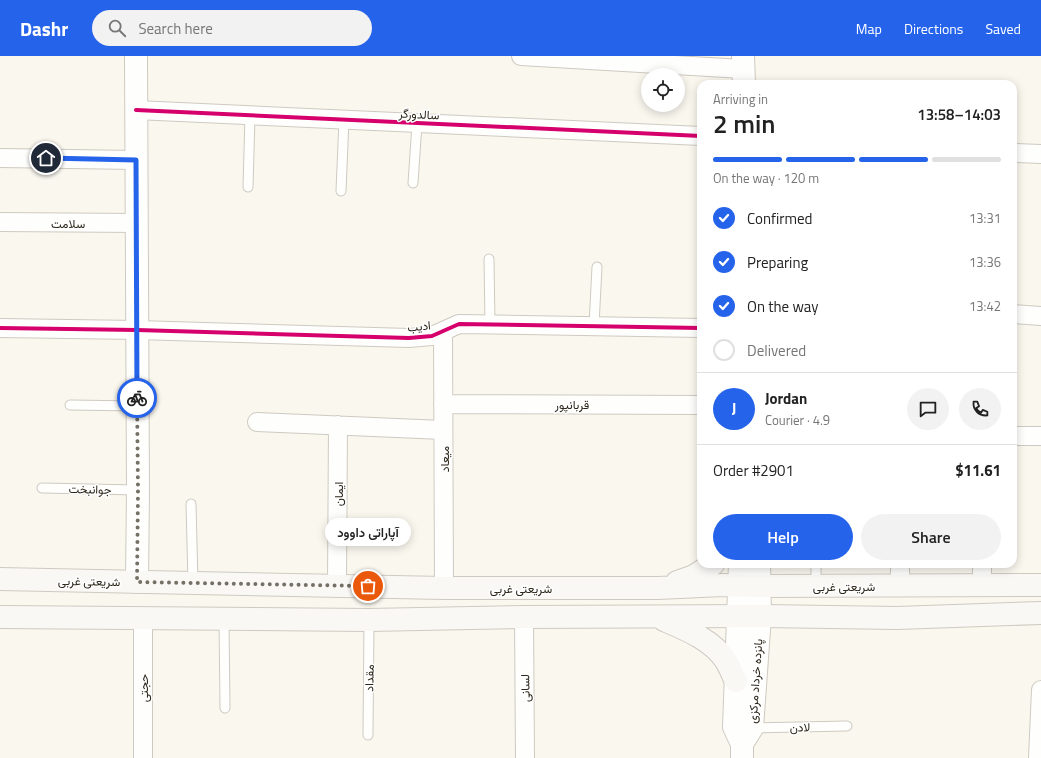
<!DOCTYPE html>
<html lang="en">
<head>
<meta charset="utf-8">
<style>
  :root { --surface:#fff; --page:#f2f2f2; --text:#222; --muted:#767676; --line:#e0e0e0; --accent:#2563eb }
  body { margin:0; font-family:"Titillium Web",Vazirmatn,sans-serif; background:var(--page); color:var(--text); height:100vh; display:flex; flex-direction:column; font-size:15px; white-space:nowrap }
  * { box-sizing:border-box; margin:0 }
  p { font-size:13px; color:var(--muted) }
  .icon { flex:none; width:22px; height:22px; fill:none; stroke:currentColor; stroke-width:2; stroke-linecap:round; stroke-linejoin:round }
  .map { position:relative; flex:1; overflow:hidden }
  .details { position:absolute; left:697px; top:24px; width:320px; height:488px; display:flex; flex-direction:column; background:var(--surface); border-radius:12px; box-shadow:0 2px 10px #0003 }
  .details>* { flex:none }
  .tools { position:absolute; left:641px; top:12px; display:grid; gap:8px }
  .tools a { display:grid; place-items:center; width:44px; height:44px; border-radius:50%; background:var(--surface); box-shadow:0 2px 10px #0003; font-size:20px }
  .pin { position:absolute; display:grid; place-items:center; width:34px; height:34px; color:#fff; margin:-17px; border:2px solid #fff; border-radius:50%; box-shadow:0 1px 4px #0007 }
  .courier { position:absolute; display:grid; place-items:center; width:40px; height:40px; margin:-20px; border:3px solid #2563eb; border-radius:50%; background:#fff; color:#222; box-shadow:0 1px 5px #0007 }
  .bubble { position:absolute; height:28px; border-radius:14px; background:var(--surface); box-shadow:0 2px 10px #0003; font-size:13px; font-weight:600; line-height:28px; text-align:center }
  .overview em { font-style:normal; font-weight:600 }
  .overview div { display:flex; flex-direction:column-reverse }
  .overview { display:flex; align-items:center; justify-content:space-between; height:68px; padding:0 16px }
  h1 { font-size:26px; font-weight:600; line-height:30px }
  .bar { display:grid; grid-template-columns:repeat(4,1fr); gap:6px 4px; align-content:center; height:48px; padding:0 16px }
  .bar i { height:5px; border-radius:3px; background:var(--line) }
  .bar .selected { background:var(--accent) }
  .bar p { grid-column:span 4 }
  .line { display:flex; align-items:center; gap:10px; padding:0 16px; border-top:1px solid var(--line) }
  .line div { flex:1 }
  .round { display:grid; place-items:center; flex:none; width:42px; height:42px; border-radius:21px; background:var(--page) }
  ol { padding:0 16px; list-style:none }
  li { display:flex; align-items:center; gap:12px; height:44px }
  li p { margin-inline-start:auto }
  li .icon { padding:4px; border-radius:50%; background:var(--accent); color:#fff; stroke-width:4 }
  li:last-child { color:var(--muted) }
  li i { width:22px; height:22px; border:2px solid var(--line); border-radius:50% }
  .cta { display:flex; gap:8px; margin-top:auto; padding:8px 16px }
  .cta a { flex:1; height:46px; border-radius:24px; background:var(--accent); color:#fff; font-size:16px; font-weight:600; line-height:46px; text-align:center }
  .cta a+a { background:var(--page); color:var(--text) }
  header { display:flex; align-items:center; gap:24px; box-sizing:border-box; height:56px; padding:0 20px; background:var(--accent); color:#fff }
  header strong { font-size:19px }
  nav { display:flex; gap:22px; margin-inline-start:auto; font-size:14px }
  .search { width:280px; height:36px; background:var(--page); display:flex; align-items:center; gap:10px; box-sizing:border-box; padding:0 14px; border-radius:22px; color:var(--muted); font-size:15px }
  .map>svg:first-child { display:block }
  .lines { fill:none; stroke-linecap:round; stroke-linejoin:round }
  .service-casing { stroke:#cfcac1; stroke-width:11 }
  .minor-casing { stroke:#cfcac1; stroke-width:20 }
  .tertiary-casing { stroke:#cfcac1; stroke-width:24 }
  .secondary-casing { stroke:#cfcac1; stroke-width:24 }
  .service { stroke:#fefefd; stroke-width:9 }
  .minor { stroke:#fefefd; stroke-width:18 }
  .tertiary { stroke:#fefefd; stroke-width:22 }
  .secondary { stroke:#faf8f5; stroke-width:22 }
  .cycleway-casing { stroke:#fff; stroke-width:6 }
  .cycleway { stroke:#d6006c; stroke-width:4 }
  .done { stroke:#747065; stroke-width:4; stroke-dasharray:0 7.2 }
  .route { stroke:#2563eb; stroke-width:5 }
  .labels { text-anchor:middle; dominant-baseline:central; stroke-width:3; stroke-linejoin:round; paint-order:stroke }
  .street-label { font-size:12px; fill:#2c271a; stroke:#fff }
</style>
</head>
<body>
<header>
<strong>Dashr</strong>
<div class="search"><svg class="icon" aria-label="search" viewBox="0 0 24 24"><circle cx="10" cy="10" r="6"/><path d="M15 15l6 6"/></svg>Search here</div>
<nav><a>Map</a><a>Directions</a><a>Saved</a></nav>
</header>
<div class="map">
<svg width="1041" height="702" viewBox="0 0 1041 702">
  <rect width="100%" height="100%" fill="#faf7ef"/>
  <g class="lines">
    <g class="service-casing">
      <path id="service" d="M413 127 417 68
        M248 131 250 60
        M341 135 344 64
        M489 203 490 268
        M594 269 597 211
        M70 349 137 350
        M42 432 138 434
        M191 448 193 527
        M816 530V508
        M224 563 225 652
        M752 672 847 670
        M368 679 369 564"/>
    </g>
    <g class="minor-casing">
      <path id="minor" d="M521 0 743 13
        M136 54 701 80
        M1013 97 1041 98
        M0 102 137 104
        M0 166 137 167
        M1013 258 1041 260
        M0 272 137 274 409 282 432 280 459 268 701 272
        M443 275 444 532
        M443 348 701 349
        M257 366 443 374
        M1013 380H1041
        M982 529V508
        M337 530 338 369
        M900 530V508
        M524 561 525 702
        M143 562V702
        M1038 702 1041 634"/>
    </g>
    <g class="tertiary-casing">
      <path id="tertiary" d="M136 0 138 434 137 526
        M743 0 744 28
        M740 508 734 671 742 688V702
        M742 688 752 672 760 560 759 508"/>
    </g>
    <g class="secondary-casing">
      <path id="secondary" d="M0 523 444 532H658L723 529 759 530 1041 529
        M677 526 694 520 713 508
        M0 561 369 564 524 561 760 560 897 562 1041 557
        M664 564C685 573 713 584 726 605 730 611 732 618 736 625"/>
    </g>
    <use href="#service" class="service"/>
    <use href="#minor" class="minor"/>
    <use href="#tertiary" class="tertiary"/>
    <use href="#secondary" class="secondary"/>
    <g class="cycleway-casing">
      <path id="cycleway" d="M136 54 701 80
        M0 272 137 274 409 282 432 280 459 268 701 272"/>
    </g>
    <use href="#cycleway" class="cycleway"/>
  </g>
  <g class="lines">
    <path class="done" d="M137 342 138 434 137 526 368 530"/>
    <path class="route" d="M46 102 136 104 137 342"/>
  </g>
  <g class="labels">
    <g class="street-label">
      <text transform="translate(419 58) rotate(3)">سالدورگر</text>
      <text x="68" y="167">سلامت</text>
      <text transform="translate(419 270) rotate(-6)">ادیب</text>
      <text x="572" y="348">قربانپور</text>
      <text transform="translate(444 403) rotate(-90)">میعاد</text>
      <text transform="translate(90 433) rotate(1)">جوانبخت</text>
      <text transform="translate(338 438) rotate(-90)">ایمان</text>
      <text transform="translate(89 525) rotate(1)">شریعتی غربی</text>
      <text x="844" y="530">شریعتی غربی</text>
      <text x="521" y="532">شریعتی غربی</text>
      <text transform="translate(369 622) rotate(-89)">مقداد</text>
      <text transform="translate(755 625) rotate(-86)">پانزده خرداد مرکزی</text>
      <text transform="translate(143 632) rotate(-90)">حجتی</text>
      <text transform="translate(525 632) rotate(-91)">لسانی</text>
      <text transform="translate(800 671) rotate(-1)">لادن</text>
    </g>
  </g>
</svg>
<div class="tools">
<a><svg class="icon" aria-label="locate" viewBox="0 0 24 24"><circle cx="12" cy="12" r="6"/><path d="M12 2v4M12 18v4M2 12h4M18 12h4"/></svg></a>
</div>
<div class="pin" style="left:368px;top:530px;background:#ea580c"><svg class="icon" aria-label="bag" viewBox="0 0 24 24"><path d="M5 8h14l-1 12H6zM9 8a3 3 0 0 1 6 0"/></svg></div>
<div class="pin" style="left:46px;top:102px;background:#1f2937"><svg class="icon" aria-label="home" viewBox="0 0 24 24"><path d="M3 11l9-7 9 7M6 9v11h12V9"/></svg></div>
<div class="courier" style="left:137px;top:342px"><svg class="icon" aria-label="bike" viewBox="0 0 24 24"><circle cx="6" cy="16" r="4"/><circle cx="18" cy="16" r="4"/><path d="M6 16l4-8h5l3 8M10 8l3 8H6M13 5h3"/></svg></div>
<div class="bubble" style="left:325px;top:462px;width:86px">آپاراتی داوود</div>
<section class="details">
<div class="overview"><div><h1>2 min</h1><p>Arriving in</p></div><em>13:58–14:03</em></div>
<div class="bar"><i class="selected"></i><i class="selected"></i><i class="selected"></i><i></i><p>On the way · 120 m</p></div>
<ol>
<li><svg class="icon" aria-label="check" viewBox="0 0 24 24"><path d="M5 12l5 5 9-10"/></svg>Confirmed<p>13:31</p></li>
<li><svg class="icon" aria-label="check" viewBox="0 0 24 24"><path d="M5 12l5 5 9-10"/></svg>Preparing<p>13:36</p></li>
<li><svg class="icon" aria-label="check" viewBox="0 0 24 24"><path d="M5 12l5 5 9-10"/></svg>On the way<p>13:42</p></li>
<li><i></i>Delivered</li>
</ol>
<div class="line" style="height:72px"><b class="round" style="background:var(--accent);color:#fff">J</b><div><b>Jordan</b><p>Courier · 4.9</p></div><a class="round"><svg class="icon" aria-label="chat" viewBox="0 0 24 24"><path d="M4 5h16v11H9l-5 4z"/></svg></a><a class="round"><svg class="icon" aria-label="phone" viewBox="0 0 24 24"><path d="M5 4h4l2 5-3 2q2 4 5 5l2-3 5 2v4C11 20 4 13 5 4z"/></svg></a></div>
<div class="line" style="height:52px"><div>Order #2901</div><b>$11.61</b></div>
<div class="cta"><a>Help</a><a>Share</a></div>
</section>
</div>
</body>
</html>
